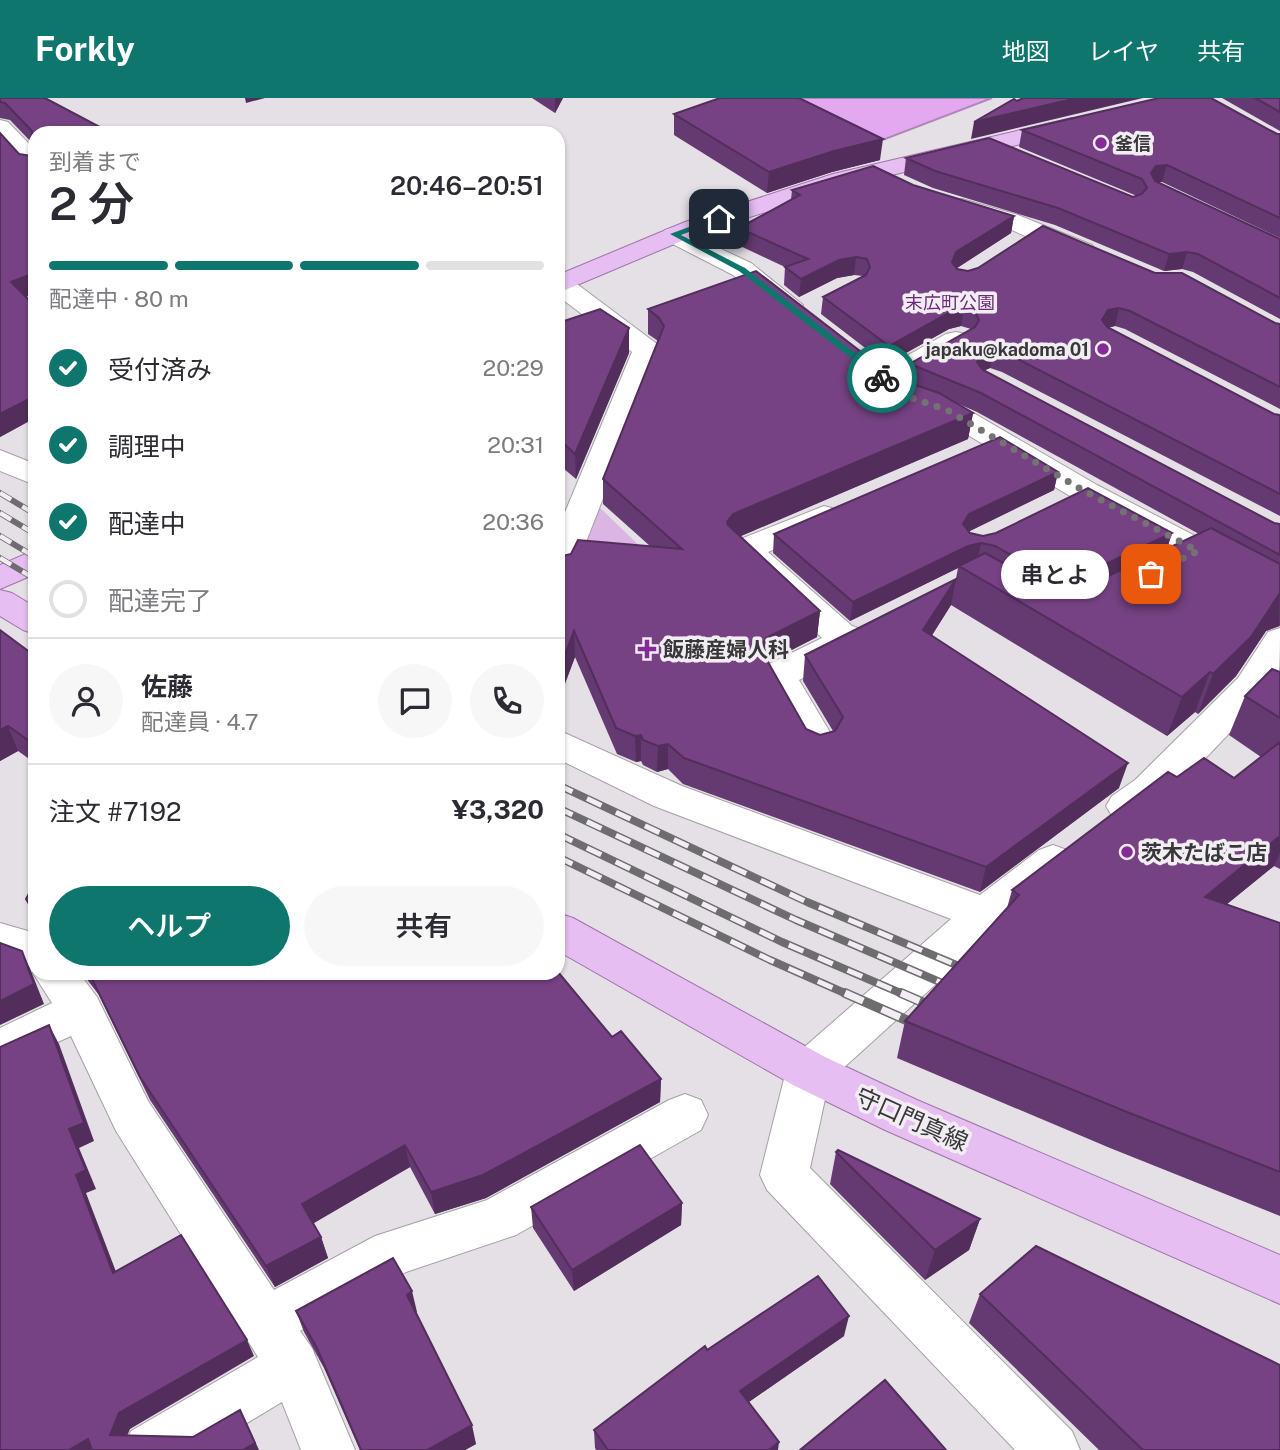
<!DOCTYPE html>
<html lang="ja">
<head>
<meta charset="utf-8">
<style>
  :root { --surface:#fff; --page:#f7f7f7; --text:#2b2b33; --muted:#7c7c81; --line:#e1e1e2; --accent:#0f766e }
  body { margin:0; font-family:"Public Sans","Noto Sans JP",sans-serif; background:var(--page); color:var(--text); height:100vh; display:flex; flex-direction:column; font-size:26px; white-space:nowrap }
  * { box-sizing:border-box; margin:0 }
  p { font-size:23px; color:var(--muted) }
  .icon { flex:none; width:38px; height:38px; fill:none; stroke:currentColor; stroke-width:2; stroke-linecap:round; stroke-linejoin:round }
  .map { position:relative; flex:1; overflow:hidden }
  .drawer { position:absolute; left:28px; top:28px; width:537px; height:854px; display:flex; flex-direction:column; background:var(--surface); border-radius:21px; box-shadow:0 2px 5px #0004 }
  .drawer>* { flex:none }
  .pin { position:absolute; display:grid; place-items:center; width:60px; height:60px; color:#fff; margin:-30px; border-radius:14px; box-shadow:0 4px 10px #0006 }
  .courier { position:absolute; display:grid; place-items:center; width:70px; height:70px; margin:-35px; border:5px solid #0f766e; border-radius:50%; background:#fff; color:#222; box-shadow:0 2px 9px #0007 }
  .bubble { position:absolute; height:49px; border-radius:24px; background:var(--surface); box-shadow:0 2px 5px #0004; font-size:23px; font-weight:600; line-height:49px; text-align:center }
  .summary em { font-style:normal; font-weight:600 }
  .summary div { display:flex; flex-direction:column-reverse }
  .summary { display:flex; align-items:center; justify-content:space-between; height:119px; padding:0 21px }
  h1 { font-size:46px; font-weight:600; line-height:52px }
  .bar { display:grid; grid-template-columns:repeat(4,1fr); gap:10px 7px; align-content:center; height:84px; padding:0 21px }
  .bar i { height:9px; border-radius:5px; background:var(--line) }
  .bar .active { background:var(--accent) }
  .bar p { grid-column:span 4 }
  .line { display:flex; align-items:center; gap:18px; padding:0 21px; border-top:2px solid var(--line) }
  .line div { flex:1 }
  .round { display:grid; place-items:center; flex:none; width:74px; height:74px; border-radius:37px; background:var(--page) }
  ol { padding:0 21px; list-style:none }
  li { display:flex; align-items:center; gap:21px; height:77px }
  li p { margin-inline-start:auto }
  li .icon { padding:7px; border-radius:50%; background:var(--accent); color:#fff; stroke-width:4 }
  li:last-child { color:var(--muted) }
  li i { width:38px; height:38px; border:4px solid var(--line); border-radius:50% }
  .button { display:flex; gap:14px; margin-top:auto; padding:14px 21px }
  .button a { flex:1; height:80px; border-radius:42px; background:var(--accent); color:#fff; font-size:28px; font-weight:600; line-height:80px; text-align:center }
  .button a+a { background:var(--page); color:var(--text) }
  header { display:flex; align-items:center; gap:42px; box-sizing:border-box; height:98px; padding:0 35px; background:var(--accent); color:#fff }
  header strong { font-size:33px }
  nav { display:flex; gap:38px; margin-inline-start:auto; font-size:24px }
  .map>svg:first-child { display:block }
  .green { fill:#dbb5e4 }
  .water { fill:#e2a8f0; stroke:#af86b9; stroke-width:2 }
  .lines { fill:none; stroke-linecap:round; stroke-linejoin:round }
  .minor-casing { stroke:#a4a0a5; stroke-width:2 }
  .major-casing { stroke:#9f73aa; stroke-width:2 }
  .minor { fill:#fff; fill-rule:evenodd }
  .major { fill:#e6bef1; fill-rule:evenodd }
  .rail-far2-casing { stroke:#6e6c6f; stroke-width:6 }
  .rail-far1-casing { stroke:#6e6c6f; stroke-width:8 }
  .rail-casing { stroke:#6e6c6f; stroke-width:10 }
  .rail-far2 { stroke:#f2edf3; stroke-width:4.5; stroke-dasharray:13; stroke-linecap:butt }
  .rail-far1 { stroke:#f2edf3; stroke-width:5; stroke-dasharray:16; stroke-linecap:butt }
  .rail { stroke:#f2edf3; stroke-width:7; stroke-dasharray:20; stroke-linecap:butt }
  .wall { fill:#653971 }
  .shaded-wall { fill:#532e5c }
  .building { fill:#764283; stroke:#532e5c; stroke-width:2 }
  .route { fill:#0f766e }
  .done { stroke:#747275; stroke-width:7; stroke-dasharray:0 12.6 }
  .poi-dot { fill:#842b98; stroke:#f2edf3; stroke-width:2.5 }
  .labels { text-anchor:middle; dominant-baseline:central; stroke-width:7; stroke-linejoin:round; paint-order:stroke }
  .far-poi-label { font-size:18px; font-weight:bold; fill:#383739; stroke:#f2edf3; text-anchor:start }
  .far-park-label { font-size:18px; fill:#6d287d; stroke:#f2edf3 }
  .poi-label { font-size:21px; font-weight:bold; fill:#383739; stroke:#f2edf3; text-anchor:start }
  .near-street-label { font-size:24px; fill:#383739; stroke:#f2edf3 }
</style>
</head>
<body>
<header>
<strong>Forkly</strong>
<nav><a>地図</a><a>レイヤ</a><a>共有</a></nav>
</header>
<div class="map">
<svg width="1280" height="1352" viewBox="0 0 1280 1352">
  <rect width="100%" height="100%" fill="#e4e0e5"/>
  <path class="green" d="M597 407 675 482 582 442Z"/>
  <path class="water" d="M796 0H992L880 43Z"/>
  <g class="lines">
    <g class="minor-casing">
      <path id="minor" d="M0 22 8 24 35 52V73L26 71 0 43Z
        M962 101 1018 117 1092 147 1096 153 1092 159 1083 161 1074 159 1000 127 953 114 949 109 953 104Z
        M674 129 751 165 803 207 799 213 789 215 779 213 733 177 665 142 661 137 665 132Z
        M559 178 569 180 657 246 661 252 575 472 570 480 558 483V431L632 254 558 198Z
        M956 234 966 236 970 242 966 248 894 288 884 291 874 288 869 282 874 276 946 236Z
        M925 295 958 306 1097 387 1280 482V507L1268 504 1075 401 936 318 914 310 910 304 914 298Z
        M0 352 35 366V387L0 373Z
        M824 408 835 411 840 418 835 425 768 454 852 528 864 532 870 540 860 551 799 582 837 646 831 656 818 660 805 656 760 577 765 568 822 540 728 451 733 444Z
        M1280 530C1280 543 1280 562 1279 573 1269 598 1162 709 1138 719 1128 723 1122 721 1112 718L1106 708 1112 698 1135 682 1238 580 1268 534Z
        M558 632 682 688 980 797 1039 752 1053 747 1067 752 1073 763 1067 774 1000 828 829 983 810 1070 1072 1333 1080 1352H1015L767 1092 760 1077 786 973 793 959 951 821 654 708 558 661Z
        M0 825 35 835V871L0 859Z
        M35 872V875H79L97 899 148 1003 274 1192 375 1138 487 1102 669 1002 685 996 701 1002 708 1017 701 1032 516 1137 406 1174 300 1233 312 1250 355 1352H301L282 1304 202 1352H123L131 1333 258 1259 116 1033 71 938 0 970V930L52 905 33 875Z"/>
    </g>
    <g class="major-casing">
      <path id="major" d="M1072 20 1080 22 1084 27 1080 32 850 87 703 134 558 195V177L685 124 833 76Z
        M35 452V476L0 491V467Z
        M0 492 12 495 35 509V536L23 532 0 518Z
        M558 815 573 820 825 959 917 1002 1280 1157V1206L885 1032 793 987 558 853Z"/>
    </g>
    <use href="#minor" class="minor"/>
    <use href="#major" class="major"/>
    <g class="rail-far2-casing">
      <path id="rail-far2" d="M0 395 35 416
        M0 415 35 436
        M0 438 35 459
        M0 460 35 481"/>
    </g>
    <g class="rail-far1-casing">
      <path id="rail-far1" d="M558 687 807 804 973 874
        M558 710 796 822 956 891
        M558 736 782 844 905 897
        M558 759 770 862 849 897"/>
    </g>
    <g class="rail-casing">
      <path id="rail" d="M845 895 922 929
        M901 895 938 911"/>
    </g>
    <use href="#rail-far2" class="rail-far2"/>
    <use href="#rail-far1" class="rail-far1"/>
    <use href="#rail" class="rail"/>
  </g>
  <path class="wall" d="M0 0 35 35V195L26 199 35 208V323L33 321 0 339V35L19 56 32 58V45L10 22 0 20Z
    M532 0H563L555 15Z
    M1222 0H1280V33Z
    M674 16 880 62 832 74 767 95 674 37Z
    M1022 32 1280 36V140L1162 84H1158L1280 141V221L1193 174 1182 171 1164 173 1055 127 933 90 904 77 906 60 1133 99 1137 98 1019 49Z
    M913 87 1014 118 1011 135 957 170V171L1280 226V311L1125 231 1115 228 1108 230 1274 316 1280 317V418L1002 274 990 270 984 273 1274 425 1280 426V528L1266 533 1236 578 1198 616 1195 614 1167 638 951 507 958 470 850 523 773 455 774 436 1058 374 1054 392 969 433 970 435 983 438 1172 435 1167 451 1199 436 977 314 952 303 973 315 968 341 740 438 820 513 817 539 768 564 806 631 820 637 833 633 803 583 805 557 956 481 951 507 932 537 1119 690 980 794 683 686 668 671 657 674 643 667 641 663 636 664 617 656 575 559 558 604V459L650 448 603 406V381L658 243 648 236V211L895 280 912 286 908 283 911 265 971 231 961 228 949 231 886 266 821 216 823 199 863 178 854 177 837 180 799 199 784 187 785 169 738 147 739 130 791 102 792 92Z
    M558 225 629 230V255L576 381 563 370 558 382Z
    M0 532 35 558V665L18 653 0 663Z
    M1280 573V771L1274 768 1227 806 1280 825V1118L1110 1050 897 960 905 923 1007 810 1012 792 1177 679 1234 680 1261 659 1229 637 1245 598Z
    M82 875H535L612 939 661 981 660 1004 486 1100 435 1116 410 1069 313 1125 321 1139 328 1160 275 1189 150 1002 99 897Z
    M836 1054 980 1121 969 1152 925 1182 830 1086Z
    M682 1105 681 1127 574 1193 533 1130 531 1109Z
    M980 1196 1280 1352H1099L969 1225Z
    M296 1213 417 1214 416 1215 476 1346 465 1352H360L324 1270 304 1234Z
    M844 1238 749 1304 778 1352H596L595 1350 594 1332 707 1252Z"/>
  <path class="shaded-wall" d="M245 0H265L246 5Z
    M555 0H563L555 15Z
    M1077 0H1143L971 41 974 24Z
    M883 41 880 62 832 74 767 95 769 74 834 53Z
    M1167 67 1162 84 1151 85V75L1156 68Z
    M1014 118 1011 135 954 172 952 164 956 154Z
    M1187 154 1182 171 1164 173 1169 156Z
    M856 159 854 177 837 180 799 199 801 181 839 162Z
    M35 175V195L17 202 11 184Z
    M964 210 961 228 949 231 886 266 889 248 952 213Z
    M1119 210 1115 228 1103 230 1102 222 1108 212Z
    M629 230V255L576 381 575 356Z
    M994 252 990 270 979 274 977 264 982 256Z
    M27 302 33 321 0 339V316Z
    M973 315 968 341 732 442 726 449 727 424 733 416Z
    M562 344 563 370 558 382V353Z
    M1058 374 1054 392 966 435 963 426 969 416Z
    M1172 435 1166 453 1058 504 1063 486Z
    M981 445 977 463 959 468 958 470 850 523 853 504 968 448Z
    M956 481 951 507 919 558 923 532Z
    M1280 491 1279 528 1266 533 1236 578 1198 616 1213 576Z
    M820 513 817 539 764 566 760 550 766 540Z
    M574 533 575 559 558 604V574Z
    M1210 574 1195 614 1167 638 1182 599Z
    M8 628 18 653 0 663V632Z
    M641 637V663L636 664 635 638Z
    M668 646V671L657 674 658 648Z
    M1128 665 1119 690 980 794 986 769Z
    M1280 738V755L1274 768 1189 837 1205 799Z
    M22 853 31 873 44 906 0 927V903Z
    M49 927 59 946 94 1043 79 1050 96 1091 86 1095 123 1192 113 1175 76 1077Z
    M661 981 660 1004 486 1100 435 1116 431 1094Z
    M405 1047 410 1069 309 1128 302 1106Z
    M682 1105 681 1127 574 1193 572 1172Z
    M980 1121 969 1152 925 1182 935 1152Z
    M321 1139 328 1160 275 1189 266 1168Z
    M412 1193 417 1214 412 1217 407 1197Z
    M849 1218 844 1238 737 1312 740 1293Z
    M247 1242 254 1258 130 1331 121 1352 110 1337 119 1315Z
    M240 1312 248 1328 259 1352H243Z
    M472 1327 476 1346 465 1352H427Z
    M88 1341 96 1352H69Z
    M779 1344 778 1352H769Z"/>
  <path class="building" d="M0 0H45L111 35H35V175L11 184 35 208V312L27 302 0 316V35L19 56 32 58V33L5 5 0 4Z
    M720 0H799L883 41 834 53 769 74 674 16Z
    M1023 0H1077L974 24 1014 1 1017 3Z
    M1159 0H1211L1277 36H1280V120L1167 67 1156 68 1151 75 1155 83 1280 141V200L1198 156 1187 154 1169 156 1058 110 935 73 906 60 989 40 1133 99 1142 96 1147 90 1142 81 1022 32Z
    M1255 0H1280V14Z
    M873 68 913 87 1014 118 956 154 952 164 957 171 968 173 978 170 1043 128 1155 175H1182L1275 225 1280 226V289L1130 213 1119 210 1108 212 1102 222 1107 229 1274 316 1280 317V396L1006 255 994 252 982 256 977 264 983 272 1274 425 1280 426V457L981 295 915 268 911 265 975 229 979 222 975 214 964 210 952 213 889 248 823 199 866 177 870 169 867 161 856 159 839 162 801 181 785 169 808 161 739 130 800 97 792 92Z
    M756 173 895 280 939 295 973 315 733 416 727 424 728 427 820 513 766 540 760 550 806 631 820 637 835 633 843 619 805 557 956 481 923 532 1128 665 986 769 684 660 668 646 658 648 643 642 641 637 635 638 616 630 574 533 558 574V459L571 456 578 442 682 451 603 381 664 228 659 220 648 211Z
    M600 211 629 230 575 356 562 344 558 353V225Z
    M1000 339 1058 374 969 416 963 426 970 435 983 438 996 435 1088 390 1172 435 1063 486 995 448 981 445 968 448 853 504 774 436Z
    M1211 430 1280 466V495L1251 539 1213 576 1210 574 1182 599 959 468 985 455 1054 493 1068 497Z
    M0 532 35 558V647L8 628 0 632Z
    M1272 571 1280 574V620L1245 598Z
    M1280 644V738L1205 799 1280 825V1074L1127 1014 905 923 1019 797 1012 792 1168 674 1177 679 1204 660 1234 680Z
    M35 785V816L26 801Z
    M0 845 22 853 34 886 0 903Z
    M558 874 612 939 621 933 661 981 483 1077 431 1094 405 1047 302 1106 321 1139 266 1168 140 979 89 875H535L539 879 547 875H558Z
    M49 927 84 1025 69 1031 86 1072 76 1077 113 1175 181 1137 247 1242 119 1315 110 1337 193 1339 240 1312 255 1345 243 1352H92L88 1341 69 1352H0V949Z
    M640 1047 682 1105 572 1172 531 1109Z
    M838 1052 980 1121 935 1152 836 1054Z
    M1036 1148 1280 1267V1352H1143L980 1196Z
    M393 1160 412 1193 407 1197 472 1327 427 1352H361L317 1250 296 1213Z
    M818 1178 849 1218 740 1293 779 1344 769 1352H608L594 1332 705 1248 707 1252Z
    M885 1282 946 1352H800Z"/>
  <path class="route" d="M716 119 723 121 681 137 745 170 885 278V282H879L739 173 670 136Z"/>
  <g class="lines">
    <path class="done" d="M882 280 903 297 947 312 1086 394 1198 453 1151 476"/>
  </g>
  <g class="poi-dot">
    <circle cx="1101" cy="45" r="7"/>
    <circle cx="1103" cy="251" r="7"/>
    <path d="M643.5 540.5h7v7h7v7h-7v7h-7v-7h-7v-7h7z"/>
    <circle cx="1127" cy="754" r="7"/>
  </g>
  <g class="labels">
    <g class="far-poi-label">
      <text x="1115" y="45">釜信</text>
      <text x="1089" y="251" text-anchor="end">japaku@kadoma 01</text>
    </g>
    <g class="far-park-label">
      <text x="950" y="204">末広町公園</text>
    </g>
    <g class="poi-label">
      <text x="663" y="551">飯藤産婦人科</text>
      <text x="1141" y="754">茨木たばこ店</text>
    </g>
    <g class="near-street-label">
      <text transform="translate(912 1021) rotate(24)">守口門真線</text>
    </g>
  </g>
</svg>
<div class="pin" style="left:1151px;top:476px;background:#ea580c"><svg class="icon" aria-label="bag" viewBox="0 0 24 24"><path d="M5 8h14l-1 12H6zM9 8a3 3 0 0 1 6 0"/></svg></div>
<div class="pin" style="left:719px;top:121px;background:#1f2937"><svg class="icon" aria-label="home" viewBox="0 0 24 24"><path d="M3 11l9-7 9 7M6 9v11h12V9"/></svg></div>
<div class="courier" style="left:882px;top:280px"><svg class="icon" aria-label="bike" viewBox="0 0 24 24"><circle cx="6" cy="16" r="4"/><circle cx="18" cy="16" r="4"/><path d="M6 16l4-8h5l3 8M10 8l3 8H6M13 5h3"/></svg></div>
<div class="bubble" style="left:1001px;top:452px;width:108px">串とよ</div>
<section class="drawer">
<div class="summary"><div><h1>2 分</h1><p>到着まで</p></div><em>20:46–20:51</em></div>
<div class="bar"><i class="active"></i><i class="active"></i><i class="active"></i><i></i><p>配達中 · 80 m</p></div>
<ol>
<li><svg class="icon" aria-label="check" viewBox="0 0 24 24"><path d="M5 12l5 5 9-10"/></svg>受付済み<p>20:29</p></li>
<li><svg class="icon" aria-label="check" viewBox="0 0 24 24"><path d="M5 12l5 5 9-10"/></svg>調理中<p>20:31</p></li>
<li><svg class="icon" aria-label="check" viewBox="0 0 24 24"><path d="M5 12l5 5 9-10"/></svg>配達中<p>20:36</p></li>
<li><i></i>配達完了</li>
</ol>
<div class="line" style="height:126px"><a class="round"><svg class="icon" aria-label="person" viewBox="0 0 24 24"><circle cx="12" cy="8" r="4"/><path d="M4 21q1-7 8-7t8 7"/></svg></a><div><b>佐藤</b><p>配達員 · 4.7</p></div><a class="round"><svg class="icon" aria-label="chat" viewBox="0 0 24 24"><path d="M4 5h16v11H9l-5 4z"/></svg></a><a class="round"><svg class="icon" aria-label="phone" viewBox="0 0 24 24"><path d="M5 4h4l2 5-3 2q2 4 5 5l2-3 5 2v4C11 20 4 13 5 4z"/></svg></a></div>
<div class="line" style="height:91px"><div>注文 #7192</div><b>¥3,320</b></div>
<div class="button"><a>ヘルプ</a><a>共有</a></div>
</section>
</div>
</body>
</html>
